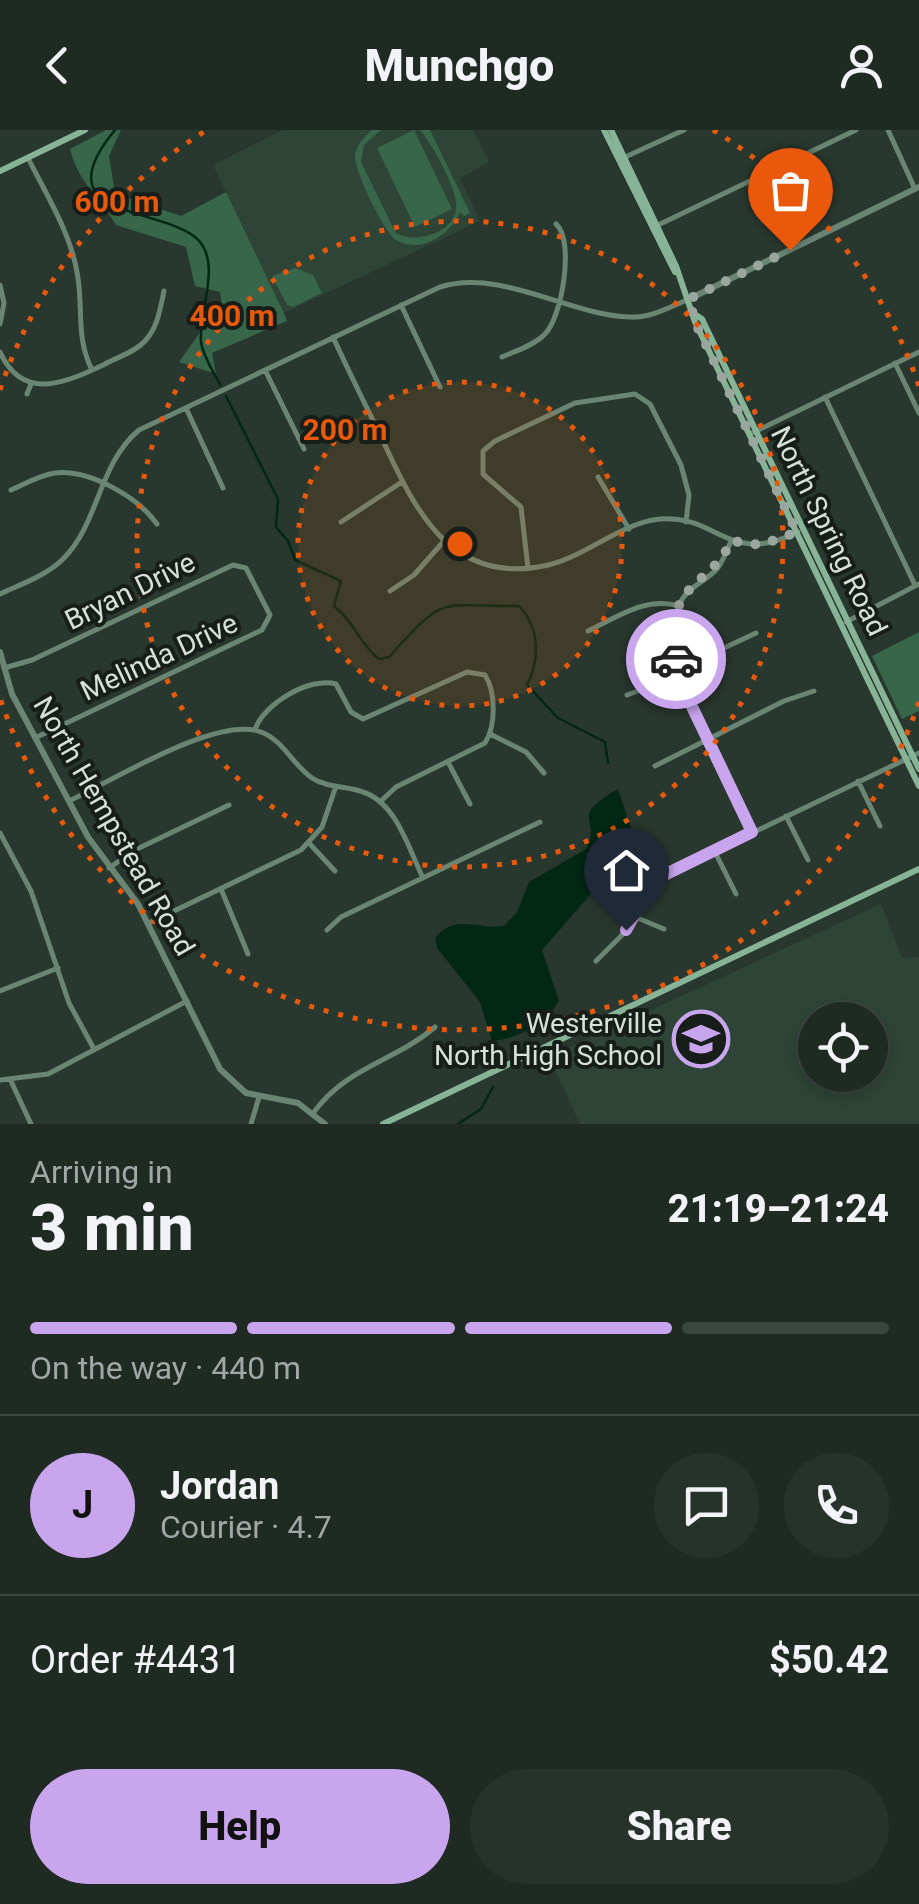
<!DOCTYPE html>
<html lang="en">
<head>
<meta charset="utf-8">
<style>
  :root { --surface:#1f2a23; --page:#27322b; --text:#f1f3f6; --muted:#a1a7a6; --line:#3c4641; --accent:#c9a5ee }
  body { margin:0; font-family:Roboto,sans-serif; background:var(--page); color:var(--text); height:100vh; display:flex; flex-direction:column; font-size:38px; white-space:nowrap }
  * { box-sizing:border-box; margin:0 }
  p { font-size:32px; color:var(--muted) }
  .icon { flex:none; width:55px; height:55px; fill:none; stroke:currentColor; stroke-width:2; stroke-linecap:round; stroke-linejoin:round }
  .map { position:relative; height:994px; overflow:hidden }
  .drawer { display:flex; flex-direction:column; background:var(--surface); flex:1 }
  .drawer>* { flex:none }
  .fabs { position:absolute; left:798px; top:872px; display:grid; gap:20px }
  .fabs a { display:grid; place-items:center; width:90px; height:90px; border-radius:50%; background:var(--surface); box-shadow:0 5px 15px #0003,0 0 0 2px var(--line); font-size:50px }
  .pin { position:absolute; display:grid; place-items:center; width:85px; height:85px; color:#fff; margin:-102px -42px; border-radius:50% 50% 50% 0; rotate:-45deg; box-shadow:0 0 10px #0007 }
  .pin .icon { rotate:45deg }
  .courier { position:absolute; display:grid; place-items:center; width:100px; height:100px; margin:-50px; border:8px solid #c9a5ee; border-radius:50%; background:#fff; color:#222; box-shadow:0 2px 12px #0007 }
  .head em { font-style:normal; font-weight:800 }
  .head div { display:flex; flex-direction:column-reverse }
  .head { display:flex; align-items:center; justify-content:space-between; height:170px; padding:0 30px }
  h1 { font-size:65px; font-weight:800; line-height:75px }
  .bar { display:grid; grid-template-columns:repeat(4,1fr); gap:15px 10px; align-content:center; height:120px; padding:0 30px }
  .bar i { height:12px; border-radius:8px; background:var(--line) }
  .bar .selected { background:var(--accent) }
  .bar p { grid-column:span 4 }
  .line { display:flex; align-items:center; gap:25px; padding:0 30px; border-top:2px solid var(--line) }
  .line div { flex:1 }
  .round { display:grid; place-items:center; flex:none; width:105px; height:105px; border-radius:52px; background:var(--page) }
  .action { display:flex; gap:20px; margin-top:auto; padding:20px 30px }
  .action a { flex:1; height:115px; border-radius:60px; background:var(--accent); color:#111; font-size:40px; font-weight:800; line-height:115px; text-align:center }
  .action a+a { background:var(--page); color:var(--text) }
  header { display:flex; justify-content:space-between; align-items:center; height:130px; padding:0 30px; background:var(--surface); font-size:45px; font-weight:800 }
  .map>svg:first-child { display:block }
  .built { fill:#2e4436; fill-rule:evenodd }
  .green { fill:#37664a }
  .water { fill:#022815 }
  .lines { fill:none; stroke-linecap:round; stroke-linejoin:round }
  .stream { stroke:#022815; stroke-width:2.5 }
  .minor { stroke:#6a8573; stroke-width:5 }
  .tertiary { stroke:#6a8573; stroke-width:6 }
  .secondary { stroke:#87b397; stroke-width:6 }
  .done { stroke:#9aa69e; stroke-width:10; stroke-dasharray:0 18 }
  .route { stroke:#c9a5ee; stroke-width:12 }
  .ring { fill:none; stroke:#e8590c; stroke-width:5; stroke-dasharray:5 10 }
  .labels { text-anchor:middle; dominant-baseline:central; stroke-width:8; stroke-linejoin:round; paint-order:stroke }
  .street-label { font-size:28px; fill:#d7e1da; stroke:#171e19 }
  .poi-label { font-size:28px; fill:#d7e1da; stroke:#171e19; text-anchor:end }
  .centre { fill:#e8590c; stroke:#171e19; stroke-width:5 }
  .ring-label { font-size:30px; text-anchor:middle; font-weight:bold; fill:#e8590c; stroke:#171e19; stroke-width:8; stroke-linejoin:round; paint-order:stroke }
</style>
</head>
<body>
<header><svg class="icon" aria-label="back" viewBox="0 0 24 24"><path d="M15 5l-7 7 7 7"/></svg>Munchgo<svg class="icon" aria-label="person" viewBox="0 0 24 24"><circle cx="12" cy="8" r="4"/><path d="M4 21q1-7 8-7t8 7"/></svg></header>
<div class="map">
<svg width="919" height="994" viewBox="0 0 919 994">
  <rect width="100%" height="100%" fill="#29382f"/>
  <path class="built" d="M282 0H473L489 32 460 48 480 91 284 183 213 35Z
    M881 774 902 828 919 827V994H580L549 927ZM815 890H870V945H815Z"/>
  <path class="green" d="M106 0H121L109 26 115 64 181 86 226 62 284 183 287 191 212 223 216 244 179 232 201 201 223 184 220 162 195 156 186 117 116 95C99 66 78 52 70 19Z
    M372 0H381L364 15 361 32 396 103C417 115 460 102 456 72 453 51 433 16 420 0H430L470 83 464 86 460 82C451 104 421 125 396 110 384 102 354 40 355 26 356 15 364 7 372 0Z
    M414 0 452 79 415 97 377 18Z
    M295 138 313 145 322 163 293 177 287 175 272 146Z
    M919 502V581L902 589 872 526Z"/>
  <path class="water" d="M618 659 633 704 611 727 590 765 542 820 559 871C544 894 520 908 492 911L480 872 437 818 435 808C455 783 478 800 504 796L517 782 529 752 586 719C603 687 566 689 618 659Z"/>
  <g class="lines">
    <path class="stream" d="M115 0C42 88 155 76 195 107 224 130 198 182 201 212 203 227 214 242 220 255
      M226 266 278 369 276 397 288 411 295 430 341 451 334 476C354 491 360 515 379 529L389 527C448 462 437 477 519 476 540 498 540 529 527 555L558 588 605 612 608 633
      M487 933 492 911
      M458 994 481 979 493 957"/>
    <path class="minor" d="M888 0 915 59
      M28 28C46 64 70 102 77 142 84 178 75 206 92 240
      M623 28 684 0
      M656 96 856 0
      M0 155 4 173 0 194
      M401 175 440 257
      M333 207C349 242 366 276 383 311 416 382 452 457 548 435 587 426 620 393 660 389 717 384 729 437 798 402
      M0 222C23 273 67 252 105 234 118 227 135 222 145 211 158 197 160 179 164 161
      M502 227C515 221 533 216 544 205 562 189 575 110 556 94
      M895 233 919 283
      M265 240 304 319
      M27 264 31 254
      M825 267 915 455
      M186 278 223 358
      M750 304 919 222
      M598 347 629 399
      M11 360C25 354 40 345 55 343 89 339 138 367 157 394
      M341 392 402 352
      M731 411C727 421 723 431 717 439 705 452 685 458 679 476 657 544 723 641 751 701
      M528 438 521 377 483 344V321L495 311 575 273 635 264 650 274 681 335 689 365 686 392
      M390 461 414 445 443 412
      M0 464C21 454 46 446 63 429 99 394 98 334 139 300L440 157C501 138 568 185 630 187 651 188 670 177 689 169
      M846 492 919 454
      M588 501C617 487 646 466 679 476
      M678 517 724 518 756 503
      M4 538 32 530 233 435 246 438 270 485 262 500 35 608
      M627 565 679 546
      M255 600C262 575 310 546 336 554L351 582 363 589 467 542 485 545C496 562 496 596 485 613L396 657 380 672
      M490 604 526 622 544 643
      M448 632 470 674
      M655 636 784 571 814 561
      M858 651 880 696
      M69 671C112 651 217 585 261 602 283 610 293 635 312 648 327 658 347 656 363 662 397 673 409 720 423 748
      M786 686 808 730
      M0 703 31 761 69 873 94 919
      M309 713 335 741
      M714 720 736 764
      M109 738 135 720 229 675
      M221 759 248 824
      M635 787 664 799
      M149 793 301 720 322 697 336 656
      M327 800 341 787 540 692
      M596 831 627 800 654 750 919 623
      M0 861 58 838
      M10 949 31 994
      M0 950 48 944 187 871
      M314 982C348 936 394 932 435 897
      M251 994 259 967"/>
    <path class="tertiary" d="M689 169 919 57
      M0 522 12 564 88 707 138 774 220 939 246 963 298 973 325 994"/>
    <path class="secondary" d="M604 0 675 142
      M611 0 676 136 695 192 919 656
      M0 41 85 0
      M696 185 702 189 919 639
      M383 994 919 739"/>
  </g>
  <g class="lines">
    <path class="done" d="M676 529C677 513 673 488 680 473 693 448 717 443 731 411L761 415 797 402 695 192 689 169 790 120"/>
    <path class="route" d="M626 800 654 750 752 702 685 562 676 529"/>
  </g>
  <circle cx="460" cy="414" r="162" fill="#e8590c" fill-opacity=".12"/>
  <g class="ring">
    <circle cx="460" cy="414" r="162"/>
    <circle cx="460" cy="414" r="323"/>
    <path d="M919 572A485 485 0 0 1 0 568M0 260A485 485 0 0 1 207 0M713 0A485 485 0 0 1 919 256"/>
  </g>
  <defs>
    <g id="school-ring" transform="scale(2.875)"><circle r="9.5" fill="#171e19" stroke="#c9a5ee" stroke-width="1.5"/><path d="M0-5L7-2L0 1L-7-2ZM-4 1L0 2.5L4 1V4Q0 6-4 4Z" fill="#c9a5ee"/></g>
  </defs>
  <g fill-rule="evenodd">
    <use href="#school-ring" x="701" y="909"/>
  </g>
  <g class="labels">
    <g class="street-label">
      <text transform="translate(829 401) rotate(64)">North Spring Road</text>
      <text transform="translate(130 461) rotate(-26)">Bryan Drive</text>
      <text transform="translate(159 527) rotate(-25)">Melinda Drive</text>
      <text transform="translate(114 696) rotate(60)">North Hempstead Road</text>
    </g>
    <g class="poi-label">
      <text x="662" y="893">Westerville<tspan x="662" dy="32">North High School</tspan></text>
    </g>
  </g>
  <circle cx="460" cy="414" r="15" class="centre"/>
  <g class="ring-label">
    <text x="117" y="82">600 m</text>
    <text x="232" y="196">400 m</text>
    <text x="345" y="310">200 m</text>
  </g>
</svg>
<div class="fabs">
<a><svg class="icon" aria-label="locate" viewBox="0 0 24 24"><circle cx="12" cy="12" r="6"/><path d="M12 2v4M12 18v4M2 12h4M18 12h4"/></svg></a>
</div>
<div class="pin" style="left:790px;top:120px;background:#ea580c"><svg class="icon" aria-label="bag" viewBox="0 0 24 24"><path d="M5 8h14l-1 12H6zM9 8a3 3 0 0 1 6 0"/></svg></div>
<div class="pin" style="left:626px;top:800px;background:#1f2937"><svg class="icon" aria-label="home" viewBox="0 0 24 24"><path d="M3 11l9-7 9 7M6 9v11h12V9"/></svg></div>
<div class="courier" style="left:676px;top:529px"><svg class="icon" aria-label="car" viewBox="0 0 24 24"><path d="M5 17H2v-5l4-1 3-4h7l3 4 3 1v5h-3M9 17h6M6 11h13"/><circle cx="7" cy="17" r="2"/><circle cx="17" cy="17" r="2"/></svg></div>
</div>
<section class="drawer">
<div class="head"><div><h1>3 min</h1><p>Arriving in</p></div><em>21:19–21:24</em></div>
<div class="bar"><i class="selected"></i><i class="selected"></i><i class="selected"></i><i></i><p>On the way · 440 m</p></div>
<div class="line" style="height:180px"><b class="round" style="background:var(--accent);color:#111">J</b><div><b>Jordan</b><p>Courier · 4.7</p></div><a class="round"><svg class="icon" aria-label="chat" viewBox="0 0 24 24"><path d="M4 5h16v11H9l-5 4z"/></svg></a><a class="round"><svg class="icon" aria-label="phone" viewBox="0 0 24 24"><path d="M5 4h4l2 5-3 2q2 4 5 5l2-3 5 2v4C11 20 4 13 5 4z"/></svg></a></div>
<div class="line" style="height:130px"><div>Order #4431</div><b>$50.42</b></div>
<div class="action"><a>Help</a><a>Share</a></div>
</section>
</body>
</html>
